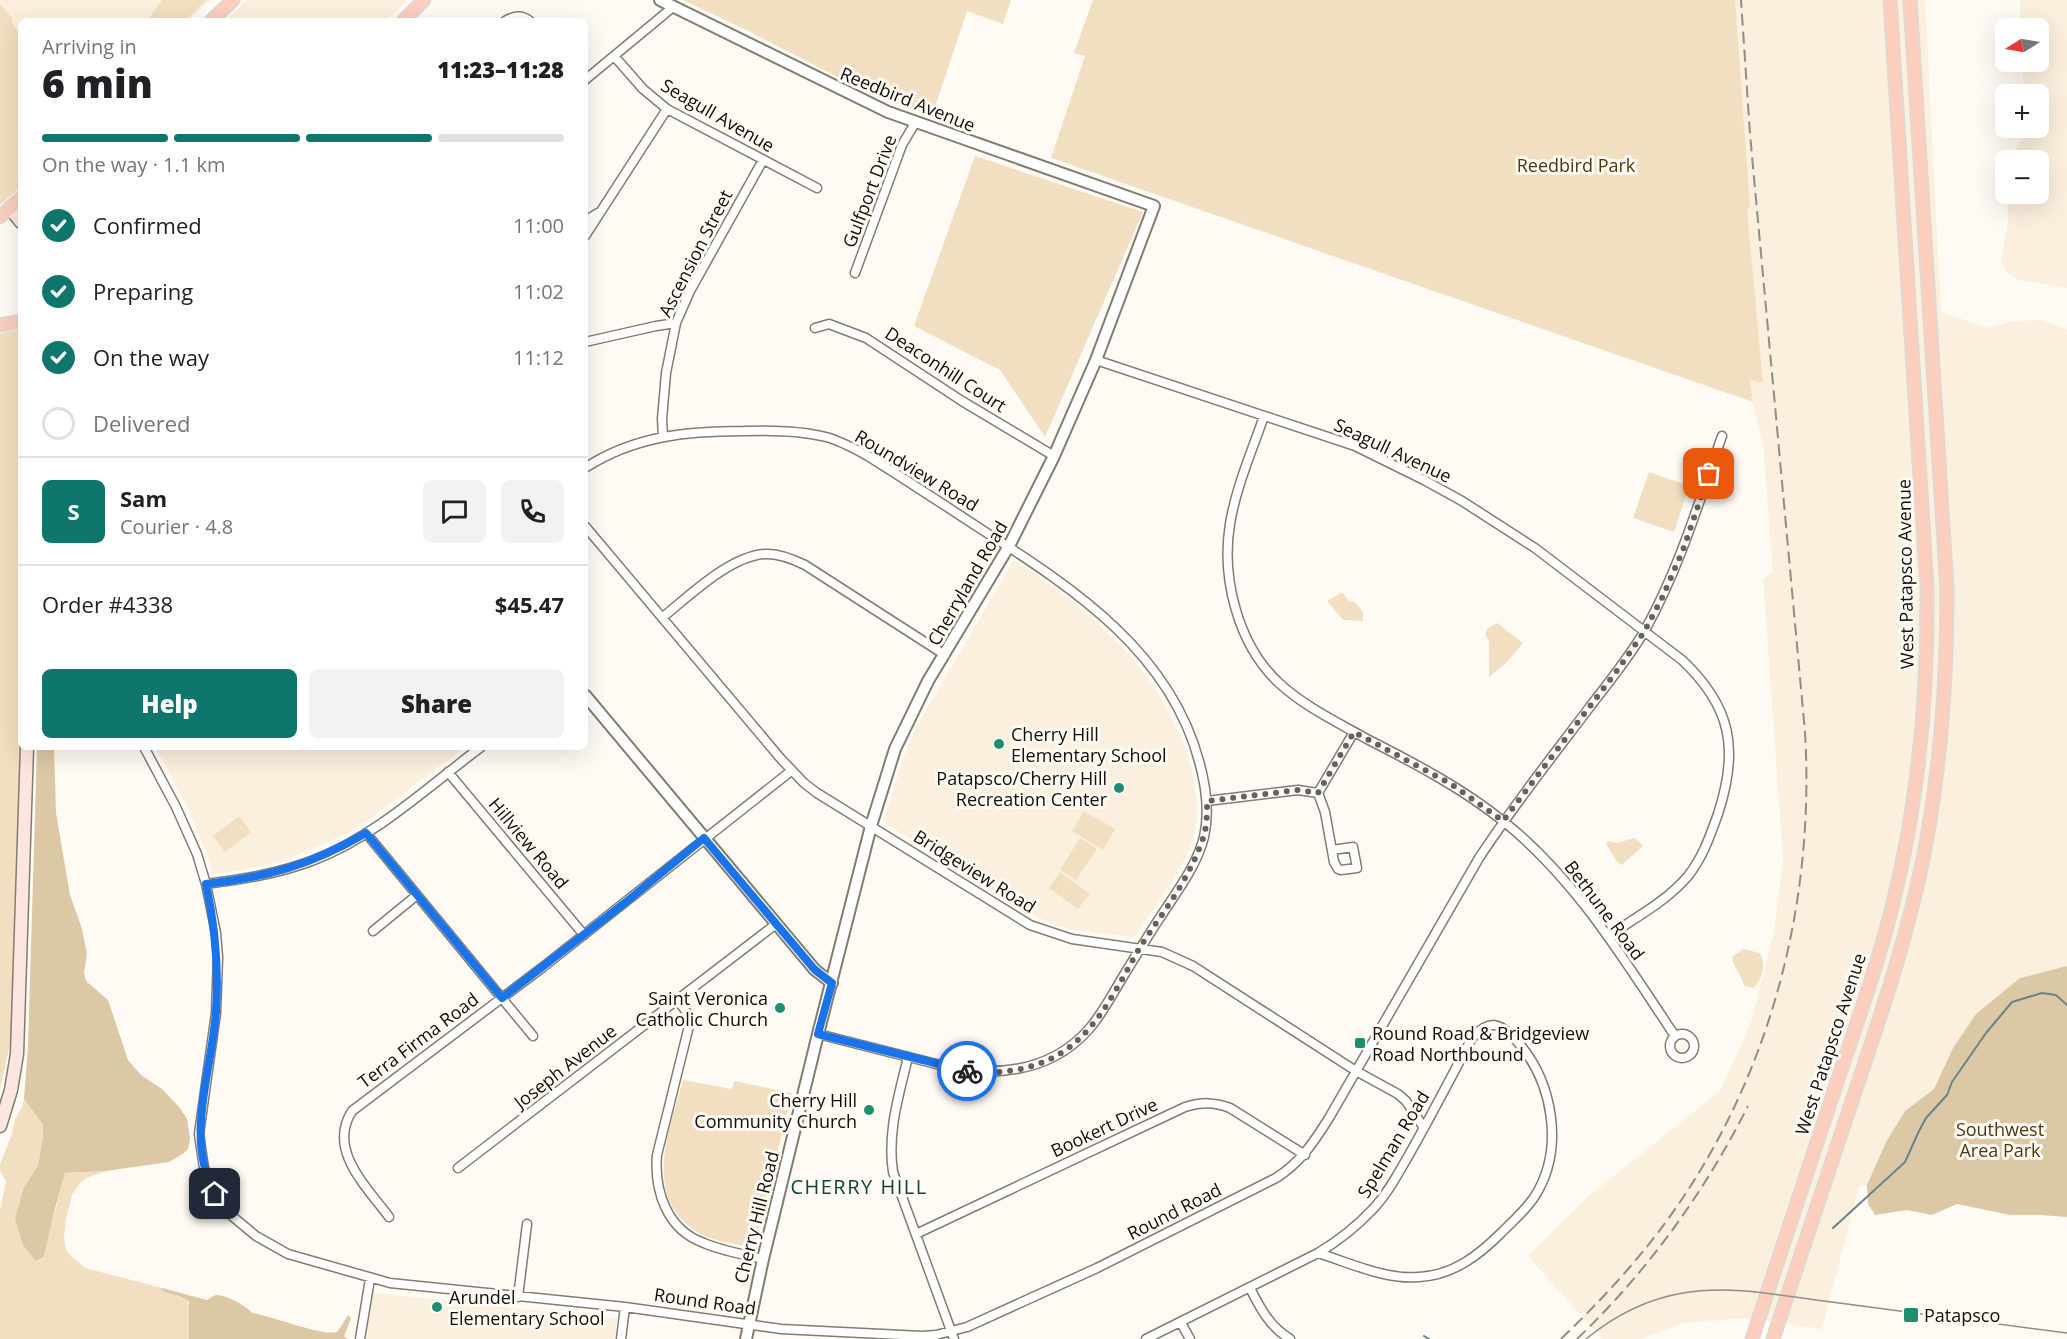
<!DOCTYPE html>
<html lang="en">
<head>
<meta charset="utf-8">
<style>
  :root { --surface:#fff; --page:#f2f2f2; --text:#202124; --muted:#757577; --line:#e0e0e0; --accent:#0f766e }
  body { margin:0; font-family:"Open Sans",sans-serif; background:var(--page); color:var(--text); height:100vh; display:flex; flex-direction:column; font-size:22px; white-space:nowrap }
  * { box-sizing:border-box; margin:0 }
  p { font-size:20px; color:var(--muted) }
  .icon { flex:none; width:33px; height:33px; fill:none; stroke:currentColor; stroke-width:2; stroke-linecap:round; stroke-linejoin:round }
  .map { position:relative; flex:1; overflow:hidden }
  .side { position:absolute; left:18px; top:18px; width:570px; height:732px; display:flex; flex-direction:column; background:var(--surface); border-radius:9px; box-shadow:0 6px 24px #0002 }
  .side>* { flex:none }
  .needle { width:39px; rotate:259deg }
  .tools { position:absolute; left:1995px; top:18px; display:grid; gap:12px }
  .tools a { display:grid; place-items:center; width:54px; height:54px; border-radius:9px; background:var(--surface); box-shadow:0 6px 24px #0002; font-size:30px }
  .pin { position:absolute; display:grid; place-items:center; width:51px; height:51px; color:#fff; margin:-26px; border-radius:12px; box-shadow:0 3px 9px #0006 }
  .courier { position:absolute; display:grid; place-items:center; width:60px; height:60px; margin:-30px; border:4px solid #1a73e8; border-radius:50%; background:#fff; color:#222; box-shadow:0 2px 8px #0007 }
  .overview em { font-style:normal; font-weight:800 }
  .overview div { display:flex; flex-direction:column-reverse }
  .overview { display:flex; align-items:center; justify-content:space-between; height:102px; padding:0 24px }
  h1 { font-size:39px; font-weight:800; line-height:45px }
  .bar { display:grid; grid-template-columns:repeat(4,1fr); gap:9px 6px; align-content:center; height:72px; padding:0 24px }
  .bar i { height:8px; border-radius:4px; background:var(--line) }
  .bar .on { background:var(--accent) }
  .bar p { grid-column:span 4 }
  .line { display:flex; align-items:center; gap:15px; padding:0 24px; border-top:2px solid var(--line) }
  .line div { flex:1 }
  .round { display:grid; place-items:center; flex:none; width:63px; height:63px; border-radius:9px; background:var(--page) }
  ol { padding:0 24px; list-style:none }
  li { display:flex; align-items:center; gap:18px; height:66px }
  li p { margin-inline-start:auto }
  li .icon { padding:6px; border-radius:50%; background:var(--accent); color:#fff; stroke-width:4 }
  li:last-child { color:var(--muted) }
  li i { width:33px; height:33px; border:3px solid var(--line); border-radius:50% }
  .cta { display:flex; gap:12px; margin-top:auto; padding:12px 24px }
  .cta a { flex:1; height:69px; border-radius:9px; background:var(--accent); color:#fff; font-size:24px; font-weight:800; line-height:69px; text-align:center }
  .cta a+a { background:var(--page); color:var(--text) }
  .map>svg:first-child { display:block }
  .built { fill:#fbefdd }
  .green { fill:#f2dfc1 }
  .forest { fill:#ddc8a5 }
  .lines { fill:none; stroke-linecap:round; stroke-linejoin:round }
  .stream { stroke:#65858d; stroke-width:2 }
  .minor-casing { stroke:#827c72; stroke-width:11 }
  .tertiary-casing { stroke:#827c72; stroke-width:14 }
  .secondary-casing { stroke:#827c72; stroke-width:15 }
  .primary-casing { stroke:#d9d9d8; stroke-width:15 }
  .minor { stroke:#fff; stroke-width:8 }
  .tertiary { stroke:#fff; stroke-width:10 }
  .secondary { stroke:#fde6df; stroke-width:12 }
  .primary { stroke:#fbcebe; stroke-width:12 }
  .tram { stroke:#908d88; stroke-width:1.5 }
  .rail { stroke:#908d88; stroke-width:2; stroke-dasharray:12 6; stroke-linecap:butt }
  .done { stroke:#64625d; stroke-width:6; stroke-dasharray:0 10.8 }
  .route { stroke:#1a73e8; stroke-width:8 }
  .poi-dot { fill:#1b8f70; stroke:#fffbf4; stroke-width:2 }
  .labels { text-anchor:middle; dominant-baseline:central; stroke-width:6; stroke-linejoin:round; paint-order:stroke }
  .street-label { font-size:18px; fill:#110f0b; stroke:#fffbf4 }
  .park-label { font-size:18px; fill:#4f380c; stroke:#fffbf4 }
  .poi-label { font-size:18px; fill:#110f0b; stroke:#fffbf4; text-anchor:start }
  .neighbourhood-label { font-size:20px; letter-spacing:1.5px; fill:#104435; stroke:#fffbf4 }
</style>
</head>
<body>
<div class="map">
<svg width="2067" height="1339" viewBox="0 0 2067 1339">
  <rect width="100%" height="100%" fill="#fffbf4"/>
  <path class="built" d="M0 0H210L188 21H21V35L0 9Z
    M247 0H407L386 21H225Z
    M1727 0H1925L1941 312 1988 328 2014 321 2041 320 2067 329V966L2020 978 1953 1048 1934 1089 1905 1112 1886 1142 1867 1185 1859 1186 1822 1329 1747 1318 1684 1323 1640 1339H1602L1528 1256 1591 1194 1720 1091 1752 1020 1774 932 1783 859 1763 579 1773 572 1763 445 1753 402 1750 380 1763 382Z
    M2020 0H2067V288L2019 280 2007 273 2001 260 2008 222V194H2038V160H2011L2025 132V128H2038V94H2024L2022 62H2038V28H2021Z
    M1014 560 1062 593 1090 616 1131 657 1149 679 1164 703 1184 745 1191 766 1197 798V820L1194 838 1188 853 1175 877 1135 937 1074 930 1055 925 1035 916 883 822 903 759 915 729Z
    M155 747H465L375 815 346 834 287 859 251 868 213 874 206 851 185 802Z
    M373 1293 617 1319 615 1339H366Z"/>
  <path class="green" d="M162 0H206L185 21H147Z
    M683 0H1011L1003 24 967 11 932 116 861 89 744 29Z
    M1093 0H1735L1750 206 1747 210 1763 383 1750 380 1753 402 1051 158 1085 56 1074 53Z
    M0 4 12 18V23L21 35V187L0 205Z
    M975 156 1143 212 1045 437 1000 370 914 326Z
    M17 330 21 331V747L14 1000 10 1044 0 1089V333Z
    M1649 472 1689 486 1674 532 1633 518Z
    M1342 592 1349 601 1355 602 1363 612V621L1343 620 1327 601Z
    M1497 623 1523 643 1507 662 1489 677V642L1485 634 1488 628Z
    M1084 811 1115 829 1103 850 1072 831Z
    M239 816 251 832 225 852 213 836Z
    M1080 838 1097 849 1076 880 1060 870Z
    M1634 838 1639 841 1643 846 1622 865 1618 863 1606 844 1608 841 1617 843Z
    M1060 872 1090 894 1078 909 1049 888Z
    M1743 949 1760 953C1766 965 1763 979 1753 988L1744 986C1742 975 1734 969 1732 957Z
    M683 1080 732 1089 734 1081 792 1093 754 1248C737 1244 716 1242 701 1234 640 1201 669 1131 683 1080Z
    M24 1099 43 1125V1136L38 1165 23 1189 18 1206 44 1256 48 1230 55 1212 63 1175 65 1173 106 1171 86 1178 79 1184 72 1195 66 1219 64 1237 65 1246 68 1253 85 1268 162 1288 165 1293 186 1298 189 1306V1339H0V1211L6 1181 0 1171V1164L12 1134 15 1119 22 1107Z"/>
  <path class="forest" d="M37 747H54L56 813 70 895 82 929 87 954 84 973 86 981 108 1000 128 1060 141 1075 162 1089 180 1108 187 1119 190 1139 188 1149 184 1153 169 1162 106 1171 65 1173C57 1199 50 1228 44 1256L36 1261 23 1245 15 1219 23 1189 38 1165 43 1136V1125L24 1099 28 1046Z
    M2067 966V1217L2041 1215H2010L1957 1204 1932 1215 1907 1210 1875 1215 1868 1204 1867 1185 1886 1142 1905 1111 1934 1089 1953 1048 1976 1014 2020 978Z
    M162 1288 207 1300C208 1299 215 1295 216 1295 225 1294 247 1306 252 1313 267 1314 328 1339 338 1331 341 1327 345 1320 348 1315L351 1318 344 1336 347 1339H189V1302C181 1293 168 1297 161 1289Z"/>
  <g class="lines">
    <path class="stream" d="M1833 1228 1905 1162 1919 1131 1926 1118 1947 1095 1952 1082 1986 1033 2012 1002 2042 993 2056 995 2067 1005
      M1424 1336 1429 1339"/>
    <g class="minor-casing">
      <path id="minor" d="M505 21C514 16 521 14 530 21
        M614 56 643 89 667 109 817 188
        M585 80 673 7
        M585 221 598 213
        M585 236 667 109
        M855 273 902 145 915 123
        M815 328 829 324 866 338 962 401 1054 456
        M585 342 656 326 676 323
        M1096 360 1355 446 1424 480 1462 501 1535 548 1682 660C1732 707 1739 750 1718 814 1710 836 1703 857 1688 876 1667 901 1635 918 1608 936
        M1264 416C1252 451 1236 487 1230 524 1221 578 1238 645 1279 683 1305 707 1337 722 1367 739 1414 763 1462 788 1503 821 1576 879 1624 960 1675 1036
        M663 436 662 419 666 373 676 323 690 291 763 160
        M585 468C634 436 687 431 744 431 771 430 799 430 826 437 841 441 855 449 868 456 908 481 947 507 987 533 1076 590 1170 653 1199 761 1206 786 1210 811 1204 837 1197 865 1178 890 1163 913 1149 934 1137 954 1124 975 1113 993 1103 1013 1089 1029 1054 1069 1006 1076 956 1069L818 1034
        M585 526 781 759 804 783 817 793 1030 925 1072 939 1162 952 1193 966 1356 1071 1398 1094 1406 1101 1424 1128
        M663 617C689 596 730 556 765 554 778 553 793 559 805 565L945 655
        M144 747 176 807 197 854 206 884 216 933 218 957 216 1013 199 1134 204 1168 215 1194 232 1216 256 1236 288 1254 390 1283 625 1307 781 1329 922 1336 936 1335 967 1327 1097 1268 1276 1178C1300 1163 1314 1142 1329 1118L1479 858C1513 806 1552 757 1589 708 1608 683 1629 658 1645 630 1679 569 1699 502 1722 436
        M448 772 584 935
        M1318 793 1325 812 1334 862 1338 869 1341 870 1357 868 1353 847 1332 850
        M1318 793 1354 732
        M1207 801 1298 790 1318 793
        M366 833 533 1036
        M206 884C243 879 278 874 314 860 375 837 429 786 481 747
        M373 931 417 895
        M678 1000 687 1013 690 1022 657 1155C654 1191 667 1230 704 1243 722 1251 743 1254 763 1259
        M1670 1046a12 12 0 1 1 24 0a12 12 0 1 1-24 0Z
        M908 1057C899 1095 887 1132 893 1172L954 1339
        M458 1168 776 924
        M389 1217C367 1187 327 1150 352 1111L543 967 791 771
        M916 1234 1185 1107C1202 1102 1214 1102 1230 1108L1305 1155
        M1250 1288C1260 1308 1270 1327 1290 1339
        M518 1297 527 1224
        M1181 1323 1190 1339
        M360 1339 370 1279
        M621 1339 625 1307
        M1146 1339 1318 1253C1338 1241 1356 1227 1372 1210 1386 1196 1396 1177 1406 1160 1429 1120 1450 1079 1472 1038 1489 1019 1500 1022 1516 1040 1553 1081 1565 1148 1535 1196 1526 1210 1513 1221 1501 1233 1478 1256 1453 1275 1419 1277 1386 1280 1350 1263 1318 1253"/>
    </g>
    <g class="tertiary-casing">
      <path id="tertiary" d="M660 0 888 112 1154 206 1096 360 1054 456 1009 546 928 681 895 749 871 826 818 1034 763 1259 746 1339
        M585 695 815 970 832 983"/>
    </g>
    <g class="secondary-casing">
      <path id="secondary" d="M10 208 21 222
        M0 1126 11 1090 17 1054 27 747"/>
    </g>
    <g class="primary-casing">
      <path id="primary" d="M211 21 233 0
        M403 21 424 0
        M0 217 21 198
        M0 325 21 321
        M1752 1339C1780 1254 1808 1169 1836 1085 1856 1025 1878 965 1893 903 1919 800 1928 694 1927 588L1890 0
        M1773 1339C1800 1256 1828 1173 1856 1089 1882 1012 1908 935 1924 854 1941 767 1947 678 1947 589L1910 0"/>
    </g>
    <use href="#minor" class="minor"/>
    <use href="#tertiary" class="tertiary"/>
    <use href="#secondary" class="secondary"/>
    <use href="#primary" class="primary"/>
    <path class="tram" d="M1586 1339C1614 1316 1647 1299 1683 1293 1729 1285 1778 1295 1824 1301 1905 1311 1986 1322 2067 1333"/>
    <path class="rail" d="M1561 1339C1591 1310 1619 1281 1645 1249 1763 1104 1816 917 1805 732L1750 134 1741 0
      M1577 1339C1648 1271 1704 1193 1748 1106"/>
  </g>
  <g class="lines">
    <path class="done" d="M967 1071C1000 1075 1036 1070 1064 1051 1102 1025 1119 982 1142 944 1164 911 1189 879 1202 841 1207 829 1207 814 1207 801L1298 790 1318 793 1354 732 1451 784 1503 821 1619 668 1644 632 1662 598 1683 550 1709 474"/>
    <path class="route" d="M215 1194C184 1136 212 1073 216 1011 219 967 215 926 206 884 268 877 311 865 366 833L502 998 626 902 704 838 815 970 832 983 818 1034 967 1071"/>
  </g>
  <g class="poi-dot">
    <circle cx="999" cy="744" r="6"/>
    <circle cx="1119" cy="788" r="6"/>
    <circle cx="780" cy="1008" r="6"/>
    <rect x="1354" y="1037" width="12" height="12" rx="3"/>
    <circle cx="869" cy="1110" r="6"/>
    <circle cx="437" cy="1307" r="6"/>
    <rect x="1903" y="1307" width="16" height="16" rx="3"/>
  </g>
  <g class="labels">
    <g class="street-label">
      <text transform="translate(908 99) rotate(22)">Reedbird Avenue</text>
      <text transform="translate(718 115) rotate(30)">Seagull Avenue</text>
      <text transform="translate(869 191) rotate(-69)">Gulfport Drive</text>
      <text transform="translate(695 253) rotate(-63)">Ascension Street</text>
      <text transform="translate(946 369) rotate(33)">Deaconhill Court</text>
      <text transform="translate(1393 450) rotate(25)">Seagull Avenue</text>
      <text transform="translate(917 470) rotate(31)">Roundview Road</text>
      <text transform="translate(1905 574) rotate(-91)">West Patapsco Avenue</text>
      <text transform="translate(967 583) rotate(-60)">Cherryland Road</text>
      <text transform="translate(529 843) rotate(50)">Hillview Road</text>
      <text transform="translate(975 871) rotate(32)">Bridgeview Road</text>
      <text transform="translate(1605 910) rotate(53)">Bethune Road</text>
      <text transform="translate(418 1040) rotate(-37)">Terra Firma Road</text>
      <text transform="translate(1830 1044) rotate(-72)">West Patapsco Avenue</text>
      <text transform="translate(565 1066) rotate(-38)">Joseph Avenue</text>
      <text transform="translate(1104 1127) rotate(-25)">Bookert Drive</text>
      <text transform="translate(1393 1144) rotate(-59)">Spelman Road</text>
      <text transform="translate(1174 1211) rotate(-27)">Round Road</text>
      <text transform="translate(756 1217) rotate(-76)">Cherry Hill Road</text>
      <text transform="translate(705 1301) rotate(8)">Round Road</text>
    </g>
    <g class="park-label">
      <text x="1576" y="165">Reedbird Park</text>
      <text x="2000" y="1129">Southwest<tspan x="2000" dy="21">Area Park</tspan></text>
    </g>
    <g class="poi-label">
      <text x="1011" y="734">Cherry Hill<tspan x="1011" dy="21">Elementary School</tspan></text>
      <text x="1107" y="778" text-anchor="end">Patapsco/Cherry Hill<tspan x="1107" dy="21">Recreation Center</tspan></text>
      <text x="768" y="998" text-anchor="end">Saint Veronica<tspan x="768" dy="21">Catholic Church</tspan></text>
      <text x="1372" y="1033">Round Road &amp; Bridgeview<tspan x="1372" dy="21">Road Northbound</tspan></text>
      <text x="857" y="1100" text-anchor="end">Cherry Hill<tspan x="857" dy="21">Community Church</tspan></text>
      <text x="449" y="1297">Arundel<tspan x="449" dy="21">Elementary School</tspan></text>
      <text x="1924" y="1315">Patapsco</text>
    </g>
    <g class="neighbourhood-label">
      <text x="859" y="1186">CHERRY HILL</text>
    </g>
  </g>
</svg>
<div class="tools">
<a><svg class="needle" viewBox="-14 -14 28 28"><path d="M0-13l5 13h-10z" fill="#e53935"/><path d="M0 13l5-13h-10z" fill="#757577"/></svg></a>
<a>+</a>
<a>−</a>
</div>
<div class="pin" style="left:1709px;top:474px;background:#ea580c"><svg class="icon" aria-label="bag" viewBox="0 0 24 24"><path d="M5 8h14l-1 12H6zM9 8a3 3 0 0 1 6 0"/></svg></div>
<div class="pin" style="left:215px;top:1194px;background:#1f2937"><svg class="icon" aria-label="home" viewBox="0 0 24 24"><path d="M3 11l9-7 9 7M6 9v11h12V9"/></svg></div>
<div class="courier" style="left:967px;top:1071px"><svg class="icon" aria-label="bike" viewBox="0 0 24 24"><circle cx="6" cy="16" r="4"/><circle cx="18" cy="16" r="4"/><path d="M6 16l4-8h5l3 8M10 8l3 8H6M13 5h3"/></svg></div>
<section class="side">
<div class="overview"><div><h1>6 min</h1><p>Arriving in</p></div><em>11:23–11:28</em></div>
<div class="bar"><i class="on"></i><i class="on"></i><i class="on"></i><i></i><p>On the way · 1.1 km</p></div>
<ol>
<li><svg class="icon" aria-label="check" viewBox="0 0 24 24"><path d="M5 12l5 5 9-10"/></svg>Confirmed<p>11:00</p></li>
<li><svg class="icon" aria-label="check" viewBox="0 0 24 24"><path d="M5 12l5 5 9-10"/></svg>Preparing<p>11:02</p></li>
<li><svg class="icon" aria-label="check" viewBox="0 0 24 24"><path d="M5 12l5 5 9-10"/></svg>On the way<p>11:12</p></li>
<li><i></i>Delivered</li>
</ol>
<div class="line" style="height:108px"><b class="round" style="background:var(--accent);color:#fff">S</b><div><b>Sam</b><p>Courier · 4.8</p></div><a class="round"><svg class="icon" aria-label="chat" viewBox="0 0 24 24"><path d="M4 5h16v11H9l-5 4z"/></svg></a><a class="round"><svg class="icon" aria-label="phone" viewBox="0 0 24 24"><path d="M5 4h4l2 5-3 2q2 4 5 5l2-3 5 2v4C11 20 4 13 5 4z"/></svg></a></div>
<div class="line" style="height:78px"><div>Order #4338</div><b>$45.47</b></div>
<div class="cta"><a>Help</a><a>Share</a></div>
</section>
</div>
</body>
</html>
